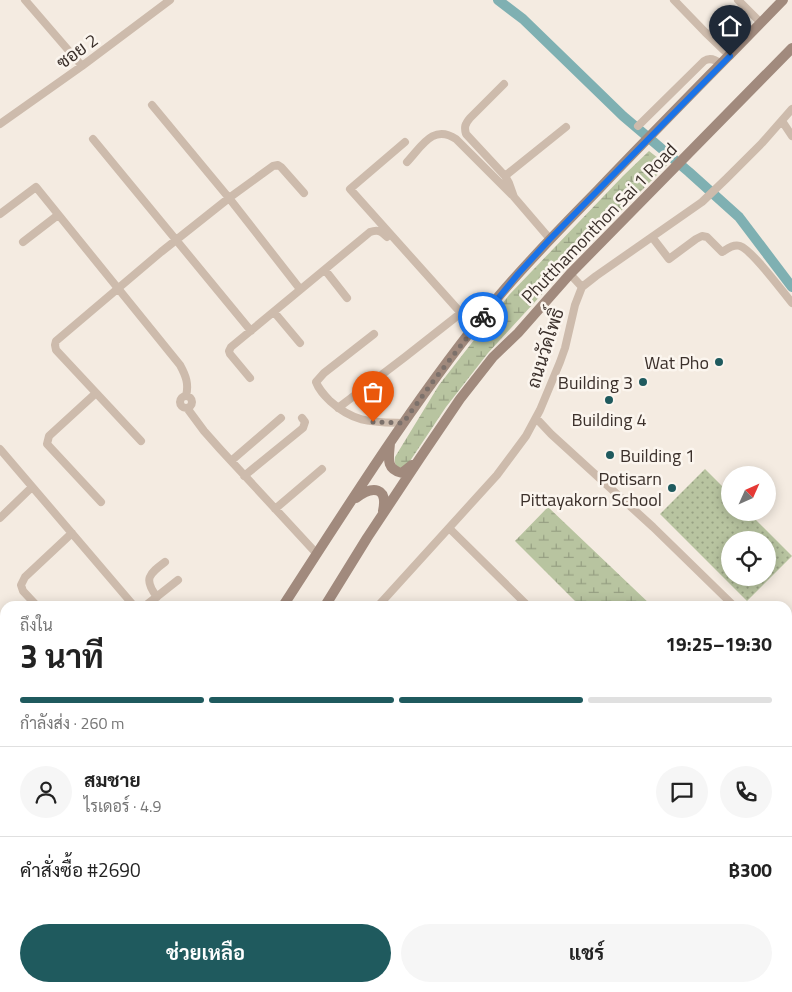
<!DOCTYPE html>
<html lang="th">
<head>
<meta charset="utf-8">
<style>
  :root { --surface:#fff; --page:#f6f6f6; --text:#222; --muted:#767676; --line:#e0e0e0; --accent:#1f5a5e }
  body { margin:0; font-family:"Titillium Web",Sarabun,sans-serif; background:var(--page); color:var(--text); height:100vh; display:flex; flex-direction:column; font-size:19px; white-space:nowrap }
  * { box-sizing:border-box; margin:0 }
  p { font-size:16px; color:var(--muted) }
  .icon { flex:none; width:28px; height:28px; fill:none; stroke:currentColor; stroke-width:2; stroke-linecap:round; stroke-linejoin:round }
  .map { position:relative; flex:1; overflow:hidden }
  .panel { position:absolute; left:0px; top:601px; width:792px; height:391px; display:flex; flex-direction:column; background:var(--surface); border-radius:15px 15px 0 0; box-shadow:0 2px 12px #0003 }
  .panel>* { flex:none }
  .needle { width:32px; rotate:45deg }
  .tools { position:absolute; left:721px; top:466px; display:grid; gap:10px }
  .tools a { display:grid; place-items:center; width:55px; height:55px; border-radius:50%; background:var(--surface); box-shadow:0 2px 12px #0003; font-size:25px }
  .pin { position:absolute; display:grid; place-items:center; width:42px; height:42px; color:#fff; margin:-51px -21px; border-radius:50% 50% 50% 0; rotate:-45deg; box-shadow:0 0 5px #0007 }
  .pin .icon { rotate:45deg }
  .courier { position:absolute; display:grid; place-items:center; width:50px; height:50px; margin:-25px; border:4px solid #1a73e8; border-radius:50%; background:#fff; color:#222; box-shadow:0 1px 6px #0007 }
  .overview em { font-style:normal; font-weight:700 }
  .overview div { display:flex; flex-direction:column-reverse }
  .overview { display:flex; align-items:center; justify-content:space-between; height:85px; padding:0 20px }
  h1 { font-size:32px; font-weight:700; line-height:38px }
  .bar { display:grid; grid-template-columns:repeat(4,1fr); gap:8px 5px; align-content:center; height:60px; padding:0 20px }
  .bar i { height:6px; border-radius:4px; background:var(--line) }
  .bar .current { background:var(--accent) }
  .bar p { grid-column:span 4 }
  .line { display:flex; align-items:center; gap:12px; padding:0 20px; border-top:1px solid var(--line) }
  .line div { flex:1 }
  .round { display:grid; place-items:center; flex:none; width:52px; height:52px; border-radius:26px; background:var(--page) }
  .primary-button { display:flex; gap:10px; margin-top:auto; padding:10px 20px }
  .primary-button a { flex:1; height:58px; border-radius:30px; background:var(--accent); color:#fff; font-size:20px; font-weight:700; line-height:58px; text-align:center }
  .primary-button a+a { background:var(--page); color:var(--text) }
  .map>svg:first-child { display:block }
  .grass { fill:url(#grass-dots); fill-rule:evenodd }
  .forest { fill:url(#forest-firs) }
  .wetland { fill:url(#wetland-marsh) }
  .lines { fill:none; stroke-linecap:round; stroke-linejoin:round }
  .canal { stroke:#7fb0b2; stroke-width:10 }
  .minor { stroke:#cdbbac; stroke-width:8 }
  .secondary { stroke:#a18a7d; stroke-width:10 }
  .done { stroke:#7c716b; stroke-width:5; stroke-dasharray:0 9 }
  .route { stroke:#1a73e8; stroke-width:6 }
  .poi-dot { fill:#1f5a5e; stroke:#fbf5ee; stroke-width:2 }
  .labels { text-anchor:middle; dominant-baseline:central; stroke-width:5; stroke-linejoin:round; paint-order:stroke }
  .street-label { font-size:18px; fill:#3b302b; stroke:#fbf5ee }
  .poi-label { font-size:18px; fill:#3b302b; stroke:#fbf5ee; text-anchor:end }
</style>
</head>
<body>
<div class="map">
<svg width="792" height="992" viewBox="0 0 792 992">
  <defs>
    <pattern id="grass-dots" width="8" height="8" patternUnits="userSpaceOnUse" patternTransform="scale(1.25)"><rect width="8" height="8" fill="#b8c4a0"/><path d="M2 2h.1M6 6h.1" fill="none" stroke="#97a083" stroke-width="1.8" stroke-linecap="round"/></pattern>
    <pattern id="forest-firs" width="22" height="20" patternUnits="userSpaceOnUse" patternTransform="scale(1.25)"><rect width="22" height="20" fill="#b8c4a0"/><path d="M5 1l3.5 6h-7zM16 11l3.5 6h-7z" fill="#97a083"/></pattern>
    <pattern id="wetland-marsh" width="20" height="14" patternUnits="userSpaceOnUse" patternTransform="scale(1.25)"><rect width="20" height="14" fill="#b8c4a0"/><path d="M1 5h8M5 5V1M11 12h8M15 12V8" fill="none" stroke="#97a083"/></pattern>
  </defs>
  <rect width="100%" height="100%" fill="#f4ebe1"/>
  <path class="grass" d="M705 469 730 494V512L749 513 792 556 747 601 660 514ZM730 540H768V578H730Z
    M422 988H596L591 992H426Z"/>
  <path class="forest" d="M596 988H716L720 992H591Z"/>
  <path class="wetland" d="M649 151 667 165 589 243 488 353 446 407 408 464 404 468C396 468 394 464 395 457L439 385 509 295 623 176Z
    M548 507 652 606H580L515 541Z
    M789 890 792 893V992H738L734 988H788V891Z"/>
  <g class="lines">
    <path class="canal" d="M498 0 523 19 623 116 689 172 739 217 792 287
      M0 944 5 950
      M589 988 593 992"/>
    <path class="minor" d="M25 0 82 66
      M674 0 705 32 730 56
      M738 0 761 23
      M504 84 470 118C465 124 464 127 466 134L505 176
      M152 105 229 198 300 289
      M782 121 792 136
      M0 124 82 66 170 0
      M638 126 704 61C710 57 716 60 721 64
      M93 139 251 331
      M405 142 350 189 461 313 475 327
      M407 162C422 146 433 124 456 139L512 195
      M0 214 36 187 180 365C186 376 189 384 186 396
      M652 237 669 259 696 239 702 236 707 237 722 252C727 249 733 244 740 246 752 250 783 292 792 303
      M550 239 514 197 509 183 505 176 566 127
      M23 242 58 215
      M325 270 347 298
      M570 274 582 287
      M274 312 300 343
      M374 334 324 373 316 382C319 390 324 395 330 401 354 423 372 422 403 423
      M250 378 230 354 229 351 231 347 370 232C378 229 381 231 387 237
      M96 393 49 436 47 444 101 502
      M180 402a6 6 0 1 1 12 0a6 6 0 1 1-12 0Z
      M187 408 204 431 220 449 317 554
      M338 408 405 357 461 313
      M536 418 551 434 653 527 734 606
      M141 441 56 350 55 345 56 341 161 252 229 198 273 166 278 165 281 167 304 193
      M0 449 134 606
      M231 461 281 418
      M244 476 303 428 305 422 302 418
      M275 509 322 469
      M0 518 32 487
      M449 528 528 606
      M157 597C143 579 149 574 165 562
      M37 606 23 591 21 585 25 577 72 533
      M145 606 178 580
      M378 606 497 475 526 436 540 410 560 362 565 348 575 305 582 287 596 276 702 202 726 179 762 143 792 109
      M0 658 5 664
      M788 713 792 717
      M788 814 792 819
      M0 837 5 841
      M788 837 792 842
      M0 881 5 876
      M211 988 216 992
      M326 988 330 992
      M508 988 512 992
      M727 988 731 992
      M387 992 390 989"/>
    <path class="secondary" d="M390 443C389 457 385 469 402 473L412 465
      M356 498C373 485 388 487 383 511
      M283 606C351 501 418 394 498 297 529 260 564 225 598 190 659 126 721 64 783 0
      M325 606 367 538 420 458 460 399 493 357 518 333 570 274 792 48
      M0 964 5 966
      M0 985 5 980
      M27 988 31 992
      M40 992 44 988"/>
  </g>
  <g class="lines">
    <path class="done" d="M373 422 403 423 431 384 483 317"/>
    <path class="route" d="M483 317 518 274 550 239 730 56"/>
  </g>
  <g class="poi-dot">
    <circle cx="719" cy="362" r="5"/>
    <circle cx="643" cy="382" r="5"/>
    <circle cx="609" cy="400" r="5"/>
    <circle cx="610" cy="455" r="5"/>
    <circle cx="672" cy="488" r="5"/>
  </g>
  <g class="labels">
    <g class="street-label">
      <text transform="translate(77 51) rotate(-36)">ซอย 2</text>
      <text transform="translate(599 223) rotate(-46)">Phutthamonthon Sai 1 Road</text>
      <text transform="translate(545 348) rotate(-72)">ถนนวัดโพธิ์</text>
    </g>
    <g class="poi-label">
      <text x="709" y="362">Wat Pho</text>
      <text x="633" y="382">Building 3</text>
      <text x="609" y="419" text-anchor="middle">Building 4</text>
      <text x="620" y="455" text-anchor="start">Building 1</text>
      <text x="662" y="478">Potisarn<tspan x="662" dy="21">Pittayakorn School</tspan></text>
    </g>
  </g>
</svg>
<div class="tools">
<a><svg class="needle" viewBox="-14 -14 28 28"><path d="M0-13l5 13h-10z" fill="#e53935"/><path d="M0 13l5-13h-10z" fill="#767676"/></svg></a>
<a><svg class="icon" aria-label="locate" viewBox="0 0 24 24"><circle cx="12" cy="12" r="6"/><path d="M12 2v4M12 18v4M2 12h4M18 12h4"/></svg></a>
</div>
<div class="pin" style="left:373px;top:422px;background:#ea580c"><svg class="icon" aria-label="bag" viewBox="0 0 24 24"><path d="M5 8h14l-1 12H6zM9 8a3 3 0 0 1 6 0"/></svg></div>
<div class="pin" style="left:730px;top:56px;background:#1f2937"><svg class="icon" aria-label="home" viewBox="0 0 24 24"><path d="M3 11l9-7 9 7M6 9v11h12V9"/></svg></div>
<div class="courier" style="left:483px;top:317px"><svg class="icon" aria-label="bike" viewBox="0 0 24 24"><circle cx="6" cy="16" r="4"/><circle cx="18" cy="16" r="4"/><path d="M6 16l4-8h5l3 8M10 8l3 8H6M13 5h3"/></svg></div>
<section class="panel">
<div class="overview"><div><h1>3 นาที</h1><p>ถึงใน</p></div><em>19:25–19:30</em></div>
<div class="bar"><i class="current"></i><i class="current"></i><i class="current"></i><i></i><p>กำลังส่ง · 260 m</p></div>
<div class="line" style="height:90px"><a class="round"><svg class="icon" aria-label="person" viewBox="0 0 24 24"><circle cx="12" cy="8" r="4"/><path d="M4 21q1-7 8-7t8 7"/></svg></a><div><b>สมชาย</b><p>ไรเดอร์ · 4.9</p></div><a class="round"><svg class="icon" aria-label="chat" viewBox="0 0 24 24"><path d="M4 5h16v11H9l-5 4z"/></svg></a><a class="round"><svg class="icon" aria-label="phone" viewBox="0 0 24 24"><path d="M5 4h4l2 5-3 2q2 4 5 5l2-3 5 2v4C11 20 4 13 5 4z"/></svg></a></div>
<div class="line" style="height:65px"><div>คำสั่งซื้อ #2690</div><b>฿300</b></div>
<div class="primary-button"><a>ช่วยเหลือ</a><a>แชร์</a></div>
</section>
</div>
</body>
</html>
